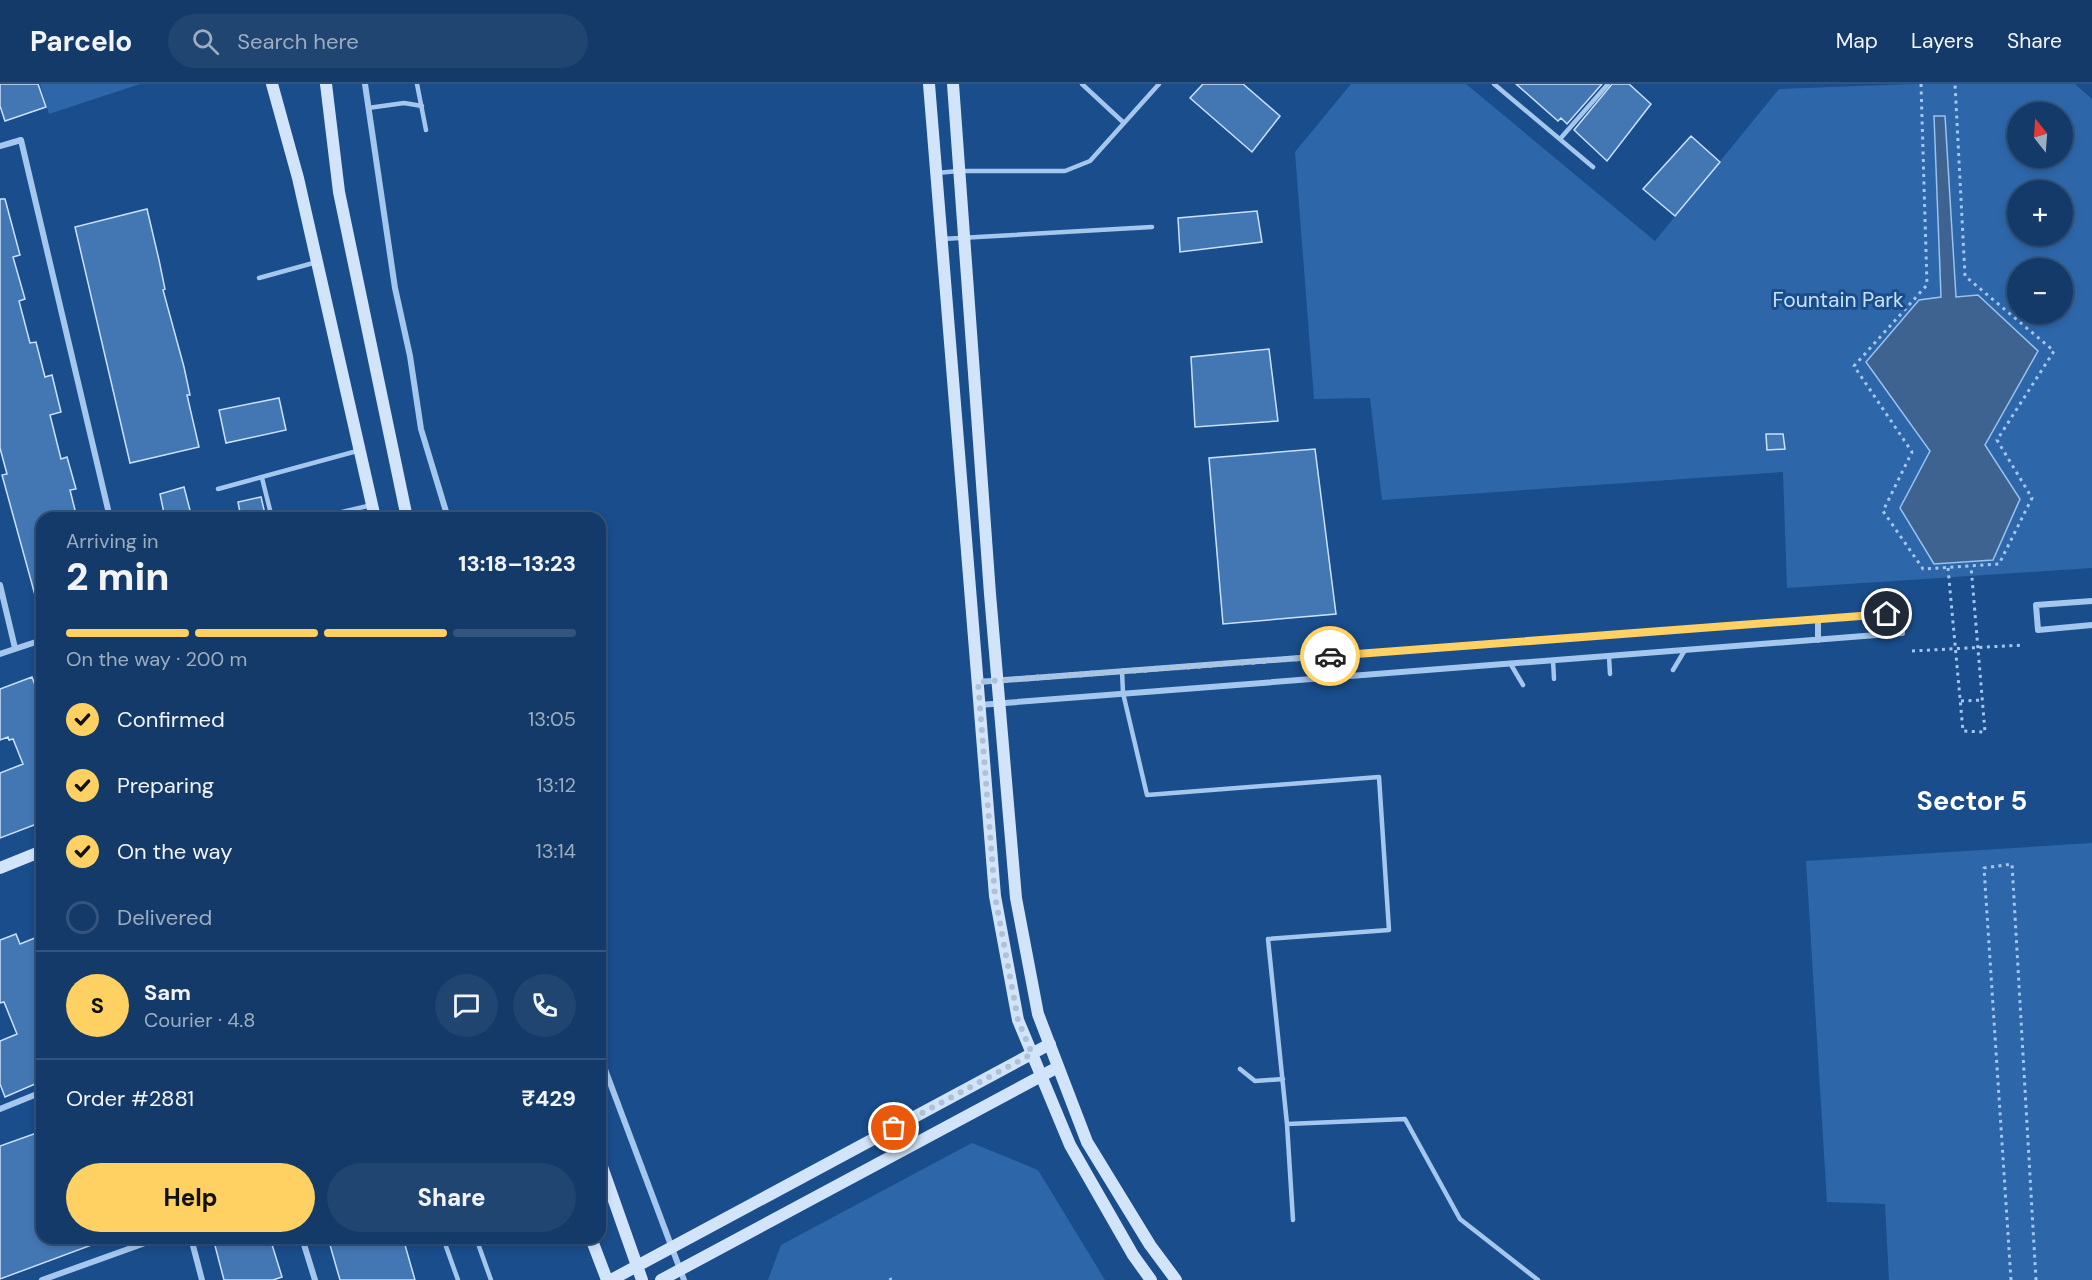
<!DOCTYPE html>
<html lang="en">
<head>
<meta charset="utf-8">
<style>
  :root { --surface:#143a69; --page:#214571; --text:#f1f3f6; --muted:#9dadc0; --line:#33547d; --accent:#ffd062 }
  body { margin:0; font-family:"DM Sans",sans-serif; background:var(--page); color:var(--text); height:100vh; display:flex; flex-direction:column; font-size:22px; white-space:nowrap }
  * { box-sizing:border-box; margin:0 }
  p { font-size:20px; color:var(--muted) }
  .icon { flex:none; width:33px; height:33px; fill:none; stroke:currentColor; stroke-width:2; stroke-linecap:round; stroke-linejoin:round }
  .map { position:relative; flex:1; overflow:hidden }
  .panel { position:absolute; left:36px; top:428px; width:570px; height:732px; display:flex; flex-direction:column; background:var(--surface); border-radius:18px; box-shadow:0 3px 9px #0003,0 0 0 2px var(--line) }
  .panel>* { flex:none }
  .needle { width:39px; rotate:343deg }
  .tools { position:absolute; left:2007px; top:18px; display:grid; gap:12px }
  .tools a { display:grid; place-items:center; width:66px; height:66px; border-radius:50%; background:var(--surface); box-shadow:0 3px 9px #0003,0 0 0 2px var(--line); font-size:30px }
  .pin { position:absolute; display:grid; place-items:center; width:51px; height:51px; color:#fff; margin:-26px; border:3px solid #fff; border-radius:50%; box-shadow:0 2px 6px #0007 }
  .courier { position:absolute; display:grid; place-items:center; width:60px; height:60px; margin:-30px; border:4px solid #ffd062; border-radius:50%; background:#fff; color:#222; box-shadow:0 2px 8px #0007 }
  .headline em { font-style:normal; font-weight:800 }
  .headline div { display:flex; flex-direction:column-reverse }
  .headline { display:flex; align-items:center; justify-content:space-between; height:102px; padding:0 30px }
  h1 { font-size:39px; font-weight:800; line-height:45px }
  .bar { display:grid; grid-template-columns:repeat(4,1fr); gap:9px 6px; align-content:center; height:72px; padding:0 30px }
  .bar i { height:8px; border-radius:4px; background:var(--line) }
  .bar .current { background:var(--accent) }
  .bar p { grid-column:span 4 }
  .line { display:flex; align-items:center; gap:15px; padding:0 30px; border-top:2px solid var(--line) }
  .line div { flex:1 }
  .round { display:grid; place-items:center; flex:none; width:63px; height:63px; border-radius:32px; background:var(--page) }
  ol { padding:0 30px; list-style:none }
  li { display:flex; align-items:center; gap:18px; height:66px }
  li p { margin-inline-start:auto }
  li .icon { padding:6px; border-radius:50%; background:var(--accent); color:#111; stroke-width:4 }
  li:last-child { color:var(--muted) }
  li i { width:33px; height:33px; border:3px solid var(--line); border-radius:50% }
  .cta { display:flex; gap:12px; margin-top:auto; padding:12px 30px }
  .cta a { flex:1; height:69px; border-radius:36px; background:var(--accent); color:#111; font-size:24px; font-weight:800; line-height:69px; text-align:center }
  .cta a+a { background:var(--page); color:var(--text) }
  header { display:flex; align-items:center; gap:36px; box-sizing:border-box; height:84px; padding:0 30px; background:var(--surface); border-bottom:2px solid var(--line) }
  header strong { font-size:28px }
  nav { display:flex; gap:33px; margin-inline-start:auto; font-size:21px }
  .search { width:420px; height:54px; background:var(--page); display:flex; align-items:center; gap:15px; box-sizing:border-box; padding:0 21px; border-radius:33px; color:var(--muted); font-size:22px }
  .map>svg:first-child { display:block }
  .green { fill:#2d67aa; fill-rule:evenodd }
  .water { fill:#3e6391; stroke:#98c2f0; stroke-width:1.5 }
  .building { fill:#4377b4; stroke:#cbe1fa; stroke-width:1.5 }
  .lines { fill:none; stroke-linecap:round; stroke-linejoin:round }
  .path { stroke:#a5c7ee; stroke-width:3; stroke-dasharray:3 4.5; stroke-linecap:butt }
  .lane { stroke:#a5c7ee; stroke-width:4.5 }
  .street { stroke:#a5c7ee; stroke-width:6 }
  .secondary { stroke:#d2e4fa; stroke-width:12 }
  .done { stroke:#afc1d7; stroke-width:6; stroke-dasharray:0 10.8 }
  .route { stroke:#ffd062; stroke-width:8 }
  .labels { text-anchor:middle; dominant-baseline:central; stroke-width:6; stroke-linejoin:round; paint-order:stroke }
  .park-label { font-size:21px; fill:#cbe1fa; stroke:#1a4d8c }
  .district-label { font-size:27px; font-weight:bold; fill:#fff; stroke:#1a4d8c }
</style>
</head>
<body>
<header>
<strong>Parcelo</strong>
<div class="search"><svg class="icon" aria-label="search" viewBox="0 0 24 24"><circle cx="10" cy="10" r="6"/><path d="M15 15l6 6"/></svg>Search here</div>
<nav><a>Map</a><a>Layers</a><a>Share</a></nav>
</header>
<div class="map">
<svg width="2092" height="1196" viewBox="0 0 2092 1196">
  <rect width="100%" height="100%" fill="#1a4d8c"/>
  <path class="green" d="M40 0H140L49 30Z
    M1351 0H1466L1655 157 1779 5 1914 0H2075L2092 15V484L1787 504 1783 388 1382 416 1370 314 1314 315 1295 68ZM2018 28H2062V74H2018ZM2018 106H2062V152H2018ZM2018 184H2062V230H2018Z
    M2092 759V1196H1889L1885 1120 1827 1118 1806 777Z
    M972 1059 1038 1086 1105 1196H768L781 1161Z"/>
  <path class="water" d="M1934 32H1945L1956 213 1978 211 2038 267 1985 361 2020 415 1993 476 1934 480 1900 424 1930 367 1866 278 1919 216 1941 213Z"/>
  <path class="building" d="M0 0H38L46 23 5 37 0 22Z
    M1203 0H1243L1280 32 1252 68 1190 14Z
    M1516 0H1602L1567 40 1561 34 1558 37Z
    M1612 0H1629L1651 20 1607 77 1574 46Z
    M1691 52 1720 78 1675 132 1643 105Z
    M0 115H5L20 171 13 173 25 215 19 217 30 259 36 258 45 293 52 291 61 328 50 331 61 375 67 373 76 405 70 406 77 434H42V522H38L2 391 7 390 0 364Z
    M147 125 159 176 165 205 163 206 184 283 190 311H187L199 363 130 379 75 143Z
    M1257 127 1262 158 1180 168 1178 134Z
    M1269 265 1278 337 1195 343 1191 273Z
    M279 314 286 346 226 359 219 326Z
    M1766 350H1783L1785 365 1767 366Z
    M1315 365 1336 530 1223 540 1209 374Z
    M184 403 192 434H165L160 410Z
    M261 413 266 434H241L238 418Z
    M32 593 42 620V738L0 754V689L23 680 13 655 9 656 8 653 0 656V605Z
    M16 850 20 860 42 851V901L37 903 42 916V997L5 1013 0 1000V957L17 950 4 918 0 919V856Z
    M42 1047V1154H105V1156L0 1195V1062Z
    M213 1154H270L282 1193 273 1196H224Z
    M328 1154H403L415 1196H340Z"/>
  <g class="lines">
    <path class="path" d="M1921 0 1927 201 1854 282 1912 368 1883 427 1923 485 1999 480 2032 414 1997 356 2054 267 1965 192 1955 0
      M1948 484 1963 647 1985 648 1971 482
      M1912 567 2024 561
      M1961 617 1983 616
      M890 1194 891 1196
      M2011 1196 1984 784 2012 780 2036 1196"/>
    <path class="lane" d="M417 0 426 46
      M1082 0 1124 39
      M1494 0 1593 83
      M368 24 404 19 422 22
      M1560 55 1608 0
      M936 89 959 87H1065L1090 77 1159 0
      M942 155 1152 143
      M259 194 317 178
      M262 394 272 434
      M218 405 357 367
      M316 434 372 421
      M1609 572 1610 590
      M1553 576 1554 595
      M1510 579 1523 601
      M1673 586 1685 566
      M1122 587 1123 609 1147 711 1379 693 1389 846 1268 855 1287 1040 1405 1035 1460 1135 1538 1196
      M1240 985 1255 997 1283 995
      M1287 1040 1293 1136
      M443 1154 458 1196
      M476 1154 491 1196
      M479 1160 495 1154"/>
    <path class="street" d="M365 0 395 204 410 272 421 345 448 434
      M0 62 21 56 110 434
      M0 501 15 564
      M2092 517 2036 521 2038 546 2092 541
      M1874 531 1876 551
      M1818 535V556
      M0 570 42 556
      M978 598 1900 529 1902 549 979 621
      M600 972 684 1196
      M0 1025 42 1008
      M191 1154 202 1196
      M302 1154 315 1196
      M42 1196 159 1154"/>
    <path class="secondary" d="M272 0 298 94 375 434
      M326 0 339 108 407 434
      M929 0 995 812 1018 936 1070 1061 1133 1171 1151 1196
      M953 0 990 510 1016 814 1038 930 1087 1058 1150 1161 1176 1196
      M0 784 42 767
      M894 1044 905 1065
      M600 1077 642 1196
      M591 1154 607 1196
      M611 1196 1050 960
      M661 1196 1058 983"/>
  </g>
  <g class="lines">
    <path class="done" d="M894 1044 1032 970 1018 936 995 812 978 598 1330 572"/>
    <path class="route" d="M1330 572 1887 530"/>
  </g>
  <g class="labels">
    <g class="park-label">
      <text x="1838" y="216">Fountain Park</text>
    </g>
    <g class="district-label">
      <text x="1972" y="716">Sector 5</text>
    </g>
  </g>
</svg>
<div class="tools">
<a><svg class="needle" viewBox="-14 -14 28 28"><path d="M0-13l5 13h-10z" fill="#e53935"/><path d="M0 13l5-13h-10z" fill="#9dadc0"/></svg></a>
<a>+</a>
<a>−</a>
</div>
<div class="pin" style="left:894px;top:1044px;background:#ea580c"><svg class="icon" aria-label="bag" viewBox="0 0 24 24"><path d="M5 8h14l-1 12H6zM9 8a3 3 0 0 1 6 0"/></svg></div>
<div class="pin" style="left:1887px;top:530px;background:#1f2937"><svg class="icon" aria-label="home" viewBox="0 0 24 24"><path d="M3 11l9-7 9 7M6 9v11h12V9"/></svg></div>
<div class="courier" style="left:1330px;top:572px"><svg class="icon" aria-label="car" viewBox="0 0 24 24"><path d="M5 17H2v-5l4-1 3-4h7l3 4 3 1v5h-3M9 17h6M6 11h13"/><circle cx="7" cy="17" r="2"/><circle cx="17" cy="17" r="2"/></svg></div>
<section class="panel">
<div class="headline"><div><h1>2 min</h1><p>Arriving in</p></div><em>13:18–13:23</em></div>
<div class="bar"><i class="current"></i><i class="current"></i><i class="current"></i><i></i><p>On the way · 200 m</p></div>
<ol>
<li><svg class="icon" aria-label="check" viewBox="0 0 24 24"><path d="M5 12l5 5 9-10"/></svg>Confirmed<p>13:05</p></li>
<li><svg class="icon" aria-label="check" viewBox="0 0 24 24"><path d="M5 12l5 5 9-10"/></svg>Preparing<p>13:12</p></li>
<li><svg class="icon" aria-label="check" viewBox="0 0 24 24"><path d="M5 12l5 5 9-10"/></svg>On the way<p>13:14</p></li>
<li><i></i>Delivered</li>
</ol>
<div class="line" style="height:108px"><b class="round" style="background:var(--accent);color:#111">S</b><div><b>Sam</b><p>Courier · 4.8</p></div><a class="round"><svg class="icon" aria-label="chat" viewBox="0 0 24 24"><path d="M4 5h16v11H9l-5 4z"/></svg></a><a class="round"><svg class="icon" aria-label="phone" viewBox="0 0 24 24"><path d="M5 4h4l2 5-3 2q2 4 5 5l2-3 5 2v4C11 20 4 13 5 4z"/></svg></a></div>
<div class="line" style="height:78px"><div>Order #2881</div><b>₹429</b></div>
<div class="cta"><a>Help</a><a>Share</a></div>
</section>
</div>
</body>
</html>
